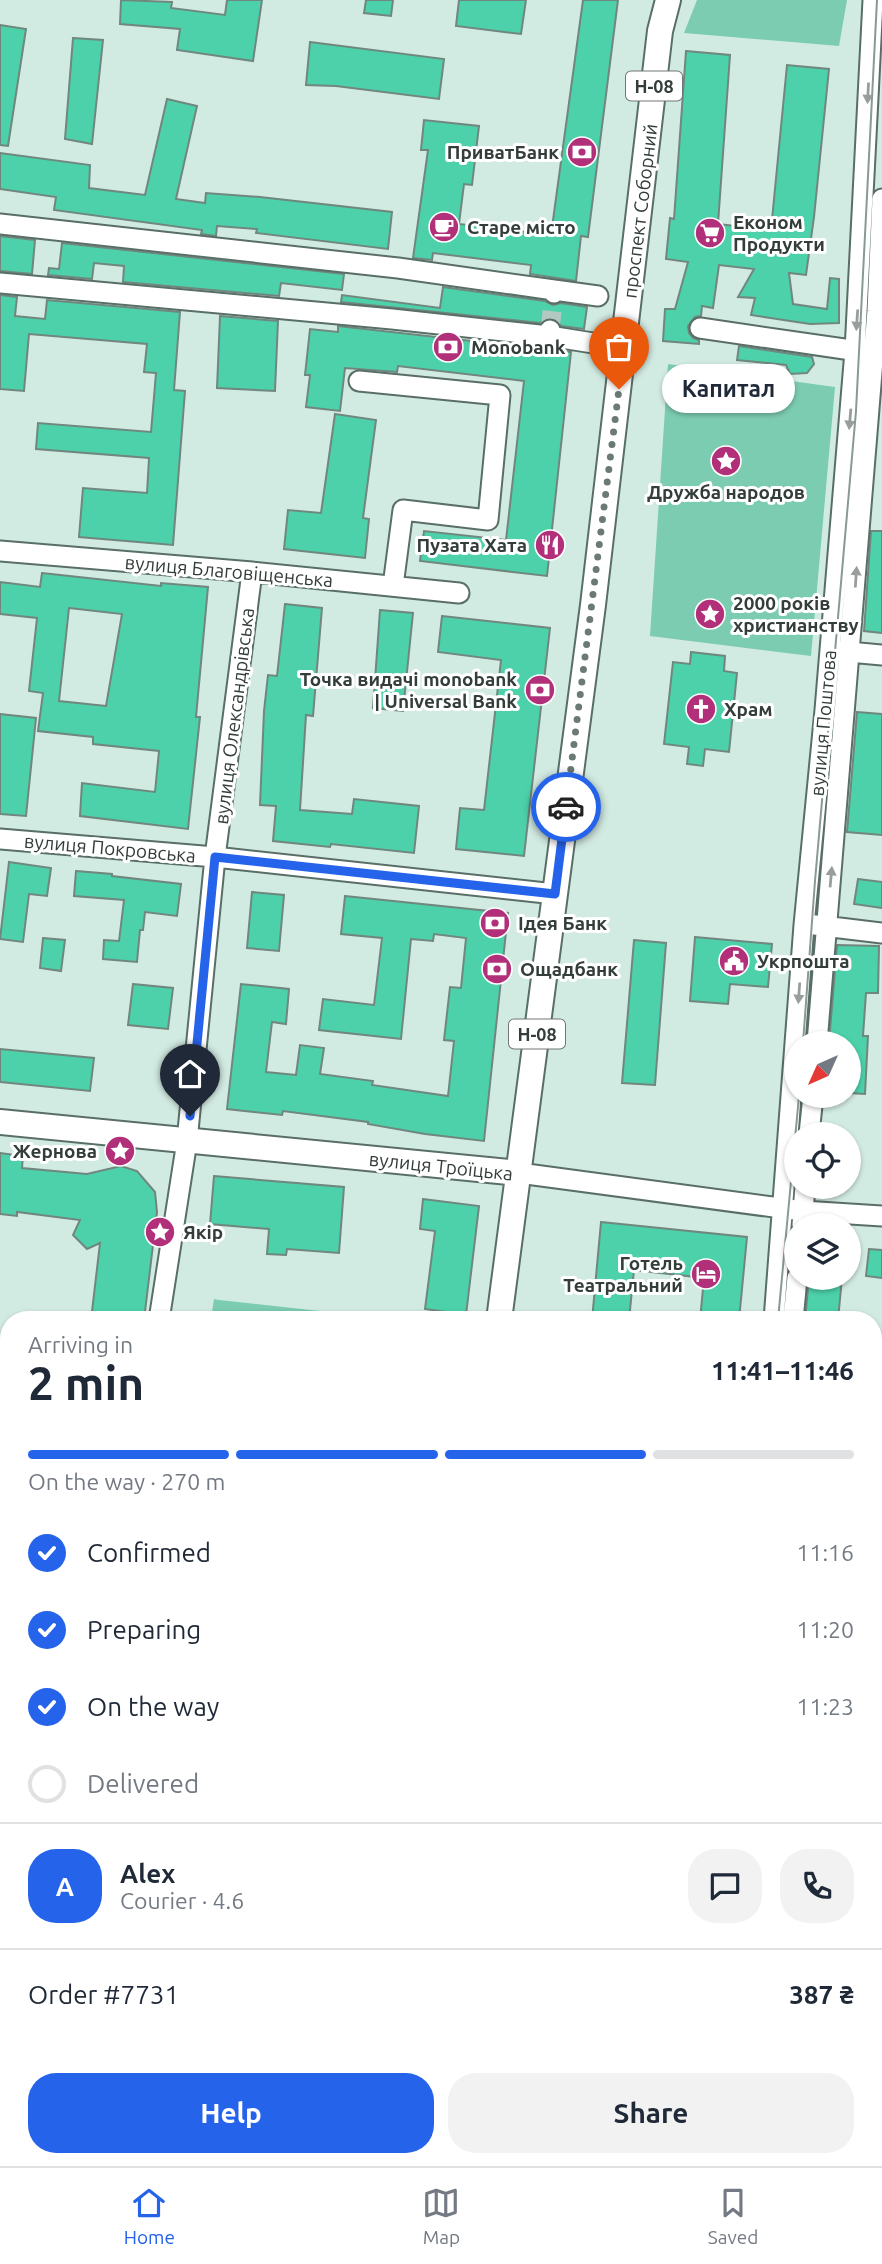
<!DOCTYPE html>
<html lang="en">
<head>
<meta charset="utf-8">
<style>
  :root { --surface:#fff; --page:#f2f2f3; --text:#1f2937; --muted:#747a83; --line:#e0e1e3; --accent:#2563eb }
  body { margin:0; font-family:Ubuntu,sans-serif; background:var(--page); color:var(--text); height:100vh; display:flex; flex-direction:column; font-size:26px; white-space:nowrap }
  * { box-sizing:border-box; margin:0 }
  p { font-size:23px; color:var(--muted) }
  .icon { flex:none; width:38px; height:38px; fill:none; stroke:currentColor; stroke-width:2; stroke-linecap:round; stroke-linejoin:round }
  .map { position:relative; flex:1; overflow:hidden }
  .drawer { position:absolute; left:0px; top:1311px; width:882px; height:856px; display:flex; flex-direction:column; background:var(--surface); border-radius:28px 28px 0 0; box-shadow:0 2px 5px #0004 }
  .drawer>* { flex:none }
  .needle { width:46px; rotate:225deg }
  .tools { position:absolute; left:784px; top:1031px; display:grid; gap:14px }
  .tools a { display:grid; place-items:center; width:77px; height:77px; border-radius:50%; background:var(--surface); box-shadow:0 2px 5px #0004; font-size:35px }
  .pin { position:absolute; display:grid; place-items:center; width:60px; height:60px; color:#fff; margin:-72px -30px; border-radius:50% 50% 50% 0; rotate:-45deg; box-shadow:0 0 7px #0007 }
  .pin .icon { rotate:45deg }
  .courier { position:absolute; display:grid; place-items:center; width:70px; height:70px; margin:-35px; border:5px solid #2563eb; border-radius:50%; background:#fff; color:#222; box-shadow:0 2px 9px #0007 }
  .bubble { position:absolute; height:49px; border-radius:24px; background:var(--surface); box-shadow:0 2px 5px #0004; font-size:23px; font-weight:700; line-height:49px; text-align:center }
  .overview em { font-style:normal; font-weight:700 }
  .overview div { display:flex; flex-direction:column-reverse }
  .overview { display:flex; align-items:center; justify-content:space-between; height:119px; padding:0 28px }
  h1 { font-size:46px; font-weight:700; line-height:52px }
  .bar { display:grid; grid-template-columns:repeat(4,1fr); gap:10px 7px; align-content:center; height:84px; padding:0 28px }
  .bar i { height:9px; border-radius:5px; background:var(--line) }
  .bar .selected { background:var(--accent) }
  .bar p { grid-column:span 4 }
  .line { display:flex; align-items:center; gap:18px; padding:0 28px; border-top:2px solid var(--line) }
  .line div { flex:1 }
  .round { display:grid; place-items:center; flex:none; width:74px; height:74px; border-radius:28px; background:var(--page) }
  ol { padding:0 28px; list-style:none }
  li { display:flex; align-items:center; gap:21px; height:77px }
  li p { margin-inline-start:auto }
  li .icon { padding:7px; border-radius:50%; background:var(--accent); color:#fff; stroke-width:4 }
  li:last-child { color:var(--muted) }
  li i { width:38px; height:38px; border:4px solid var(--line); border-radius:50% }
  .action { display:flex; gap:14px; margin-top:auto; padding:14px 28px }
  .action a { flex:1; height:80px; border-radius:28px; background:var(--accent); color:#fff; font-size:28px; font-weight:700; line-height:80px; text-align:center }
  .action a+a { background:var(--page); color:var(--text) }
  .tab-bar { display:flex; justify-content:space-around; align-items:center; height:98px; border-top:2px solid var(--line); background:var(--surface); font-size:19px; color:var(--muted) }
  .tab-bar a { display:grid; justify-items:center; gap:4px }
  .tab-bar .selected { color:var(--accent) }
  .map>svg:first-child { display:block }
  .green { fill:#7cccb1 }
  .building { fill:#4cd1ab; stroke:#70877e; stroke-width:2; fill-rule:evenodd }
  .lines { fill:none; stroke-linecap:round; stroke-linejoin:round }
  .minor-tunnel { stroke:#b2c8c0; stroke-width:19; stroke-dasharray:19 10; stroke-linecap:butt }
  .minor-casing { stroke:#586e66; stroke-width:23 }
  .major-casing { stroke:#586e66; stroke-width:28 }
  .minor { stroke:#fff; stroke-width:19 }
  .major { stroke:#fff; stroke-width:24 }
  .tram { stroke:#889a94; stroke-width:2 }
  .oneway { fill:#999e9c }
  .done { stroke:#6b7a74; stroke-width:7; stroke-dasharray:0 12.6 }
  .route { stroke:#2563eb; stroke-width:9 }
  .labels { text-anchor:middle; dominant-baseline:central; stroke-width:6; stroke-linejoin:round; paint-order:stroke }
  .shield { fill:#fff; stroke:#707774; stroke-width:2 }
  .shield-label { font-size:18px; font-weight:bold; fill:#333d39 }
  .poi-label { font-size:19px; font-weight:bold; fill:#333d39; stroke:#fff; text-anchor:start }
  .street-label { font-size:19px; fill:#333d39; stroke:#fff }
</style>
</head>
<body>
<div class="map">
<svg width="882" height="2166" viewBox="0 0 882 2166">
  <rect width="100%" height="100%" fill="#d2ebe2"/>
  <path class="green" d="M697 0H847L839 46 684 33Z
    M668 364 835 387 811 656 650 636Z
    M214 1299 219 1300 393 1319H211Z
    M0 1937 9 1939V1969L0 1967Z
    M439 2158H643L642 2166H439Z"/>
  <path class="building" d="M121 0 172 2 171 8 225 15 227 0H262L253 61 177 50 180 29 120 24Z
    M366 0H393L391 16 364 13Z
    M459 0H526L521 34 456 26Z
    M583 0H618L588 237 581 236 576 281 530 274 531 265 433 253 432 260 413 258 428 150H421L424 120 479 126 472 185 464 184 459 224 551 235Z
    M0 25 26 29 8 146 0 145Z
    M73 38 103 40 92 144 65 139Z
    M310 42 444 59 439 99 336 86 306 85Z
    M686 51 730 55 718 224 771 230 787 65 829 69 814 217 806 275 789 273 793 304 827 309 830 278 839 279V323L810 324 751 315 755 298 738 297 754 269 719 265 713 308 702 306 701 316 695 317 688 326 689 333 693 338 699 340V344L663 341 665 309H675L688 262 666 259 670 218 674 219Z
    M167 99 197 106 176 199 205 203 206 193 260 197 392 212 388 249 256 233 257 229 217 226 216 236 201 234 202 230 54 210 56 197 0 189V153L90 165 89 188 145 195Z
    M0 236 35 240 32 274 0 271Z
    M62 243 344 274 342 290 281 283 279 296 123 282 124 266 94 263 92 279 48 275 49 268 59 269Z
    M443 287 545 301 553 305 561 303 587 307 584 329 561 326 557 320 551 318 545 319 540 323 341 302 342 295 440 308Z
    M0 295 17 297 15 316 45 319 47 300 180 312 174 390 185 391 173 545 79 537 83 488 147 493 149 458 36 449 38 423 151 432 156 373 144 372 147 344 29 334 24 391 0 389Z
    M220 316 278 321 275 391 217 388Z
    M338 326 571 352 547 576 420 561 424 531 506 540 524 381 398 366 397 372 345 368 340 411 306 407 310 375H305L310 329 338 332Z
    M739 346 812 357 814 364 807 373 790 374 786 365 737 360Z
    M335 414 376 420 363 518 369 519 365 558 284 549 288 510 321 513Z
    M871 531H882V633L864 631Z
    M42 573 161 586V583L208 587 196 717H200L188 829 80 816 82 783 155 792 159 751 93 744V737L38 731 43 693 29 691 37 618 0 614V582L40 587ZM69 608 122 614 106 706 59 701Z
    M285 604 322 608 313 716 306 715 300 810 352 814 354 799 419 806 414 853 331 844 330 847 273 841 276 806 260 805 264 711 268 675 277 676Z
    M380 610 413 613 403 711 373 708Z
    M442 616 550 628 524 856 456 849 460 808 484 810 501 660 438 652Z
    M691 652 725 656 724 671 737 673 729 752 705 749 703 766 687 764 689 747 664 744 673 662 690 664Z
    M857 712 882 714V835L847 832Z
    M0 714 36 718 26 816 0 814Z
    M9 862 51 868 47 896 29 894 23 942 0 939Z
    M76 871 112 874V876L181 884 177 916 145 912 143 930H140L137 962 103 959 104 940 119 941 124 900 74 896Z
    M858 879 882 882V908L854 904Z
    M252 892 284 895 279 951 247 948Z
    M345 896 508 913 484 1141 425 1134 368 1124V1122L283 1111 282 1115 227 1109 241 984 289 989 286 1024 272 1022 266 1072 296 1075 300 1045 324 1048 320 1074 373 1081 372 1085 448 1096 454 1041 444 1040 450 987 461 988 466 938 434 934 433 941 411 939 401 1039 319 1030 323 999 374 1005 382 938 341 934Z
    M695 937 772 944 768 987 730 984 728 1004 690 1001Z
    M43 938 65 940 61 971 40 968Z
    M634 940 666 943 655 1085 622 1083Z
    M837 945 879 946 878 993H866L863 1036H868L865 1094 849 1093V1043H829Z
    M133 984 173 988 168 1029 128 1025Z
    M0 1049 94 1058 90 1091 0 1082Z
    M0 1153 23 1156 22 1168 87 1174 121 1166 137 1171 155 1192 157 1212 144 1320H91L100 1243 87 1249 73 1235 80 1220 17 1212V1216L0 1214Z
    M214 1176 344 1187 339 1253 287 1249 286 1255 267 1254 269 1229 210 1224Z
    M423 1199 479 1206 466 1315 425 1309 435 1231 420 1229Z
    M601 1222 747 1237 739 1320H700L704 1278 634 1270 629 1320H592Z
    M869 1249 882 1250V1278L866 1276Z
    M809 1278H842L838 1320H805Z"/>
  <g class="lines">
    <path class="minor-tunnel" d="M550 330 554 293"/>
    <g class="minor-casing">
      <path id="minor" d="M0 224 398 268 554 290V293
        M0 283 392 319 549 336 550 330
        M554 290 598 296
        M700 328 865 352
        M549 336 593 343
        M359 381 500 395 488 520 403 510 393 586
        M0 551 252 572 459 593
        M838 651 882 655
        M0 839 215 857 555 894
        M815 925 882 933
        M817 1043 877 311 882 199
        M809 1134 813 1096
        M519 1173 803 1211 882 1216
        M802 1225 805 1186
        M159 1320 187 1141 215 857 252 572
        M774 1320 804 925 825 710 855 351 873 0
        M793 1320 797 1278
        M0 1732 9 1733
        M873 1838H882
        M6 2166 9 2150
        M653 2166 654 2158
        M681 2166 682 2158"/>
    </g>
    <g class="major-casing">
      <path id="major" d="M0 1122 519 1173
        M499 1320 593 605 660 31 668 0
        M396 2166 397 2158
        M425 2166 426 2158"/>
    </g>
    <use href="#minor" class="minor"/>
    <use href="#major" class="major"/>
    <path class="tram" d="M803 1043 815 881 856 411 877 0
      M778 1320 799 1096
      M663 2166 665 2158"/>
  </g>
  <defs><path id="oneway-solid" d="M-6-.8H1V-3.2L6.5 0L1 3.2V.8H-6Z" transform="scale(1.75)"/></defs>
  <g class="oneway">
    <use href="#oneway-solid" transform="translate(868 93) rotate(93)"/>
    <use href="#oneway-solid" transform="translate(857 320) rotate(94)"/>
    <use href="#oneway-solid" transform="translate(850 419) rotate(95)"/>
    <use href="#oneway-solid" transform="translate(856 577) rotate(-86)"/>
    <use href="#oneway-solid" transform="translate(831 877) rotate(-85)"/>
    <use href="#oneway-solid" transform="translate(799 993) rotate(94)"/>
  </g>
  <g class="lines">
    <path class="done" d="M566 807 619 389"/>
    <path class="route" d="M190 1116 215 857 555 894 566 807"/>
  </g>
  <defs>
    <g id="bank-disc" transform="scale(1.575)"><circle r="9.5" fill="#b23079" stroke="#fff"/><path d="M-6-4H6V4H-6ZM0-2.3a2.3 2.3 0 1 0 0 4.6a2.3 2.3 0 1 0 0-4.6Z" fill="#fff"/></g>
    <g id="cafe-disc" transform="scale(1.575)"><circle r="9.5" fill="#b23079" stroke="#fff"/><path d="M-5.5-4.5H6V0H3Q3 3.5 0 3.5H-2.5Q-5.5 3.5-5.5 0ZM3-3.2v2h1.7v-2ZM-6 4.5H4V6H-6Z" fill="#fff"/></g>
    <g id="supermarket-disc" transform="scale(1.575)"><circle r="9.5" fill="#b23079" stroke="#fff"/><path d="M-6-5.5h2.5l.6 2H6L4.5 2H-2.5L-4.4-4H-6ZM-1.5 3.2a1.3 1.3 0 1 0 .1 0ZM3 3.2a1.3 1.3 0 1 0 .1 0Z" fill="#fff"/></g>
    <g id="sight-disc" transform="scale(1.575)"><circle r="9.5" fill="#b23079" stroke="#fff"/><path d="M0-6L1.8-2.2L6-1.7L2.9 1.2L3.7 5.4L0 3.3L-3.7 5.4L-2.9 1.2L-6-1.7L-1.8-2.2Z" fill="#fff"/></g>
    <g id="restaurant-disc" transform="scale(1.575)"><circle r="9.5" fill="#b23079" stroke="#fff"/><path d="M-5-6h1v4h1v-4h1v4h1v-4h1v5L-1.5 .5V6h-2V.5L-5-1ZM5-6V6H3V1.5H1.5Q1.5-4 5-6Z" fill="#fff"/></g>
    <g id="church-disc" transform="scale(1.575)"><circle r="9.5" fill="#b23079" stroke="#fff"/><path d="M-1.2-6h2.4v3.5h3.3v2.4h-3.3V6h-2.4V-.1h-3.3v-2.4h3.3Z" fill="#fff"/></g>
    <g id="civic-disc" transform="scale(1.575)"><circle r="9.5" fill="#b23079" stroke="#fff"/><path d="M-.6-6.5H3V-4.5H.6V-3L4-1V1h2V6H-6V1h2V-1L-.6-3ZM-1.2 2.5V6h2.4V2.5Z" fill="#fff"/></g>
    <g id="hotel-disc" transform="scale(1.575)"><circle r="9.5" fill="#b23079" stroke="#fff"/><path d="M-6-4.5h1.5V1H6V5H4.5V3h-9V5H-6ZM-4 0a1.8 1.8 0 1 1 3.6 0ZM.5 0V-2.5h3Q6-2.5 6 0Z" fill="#fff"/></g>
  </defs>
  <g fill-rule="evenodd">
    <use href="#bank-disc" x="582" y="152"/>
    <use href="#cafe-disc" x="444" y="227"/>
    <use href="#supermarket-disc" x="710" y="233"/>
    <use href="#bank-disc" x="448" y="347"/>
    <use href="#sight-disc" x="726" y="461"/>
    <use href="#restaurant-disc" x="550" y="545"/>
    <use href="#sight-disc" x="710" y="614"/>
    <use href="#bank-disc" x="540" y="690"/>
    <use href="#church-disc" x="701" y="709"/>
    <use href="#bank-disc" x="495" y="923"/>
    <use href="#civic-disc" x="734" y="961"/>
    <use href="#bank-disc" x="497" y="969"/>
    <use href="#sight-disc" x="120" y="1151"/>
    <use href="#sight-disc" x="160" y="1232"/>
    <use href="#hotel-disc" x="706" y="1274"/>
  </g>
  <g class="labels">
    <g class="shield">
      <rect x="626" y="71.5" width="56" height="29" rx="5"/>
      <rect x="509" y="1019.5" width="56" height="29" rx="5"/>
    </g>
    <g class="shield-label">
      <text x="654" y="86">Н-08</text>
      <text x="537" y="1034">Н-08</text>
    </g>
    <g class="poi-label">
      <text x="559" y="152" text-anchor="end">ПриватБанк</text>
      <text x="733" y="222">Економ<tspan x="733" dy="22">Продукти</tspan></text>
      <text x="467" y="227">Старе мiсто</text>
      <text x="471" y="347">Monobank</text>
      <text x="726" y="492" text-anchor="middle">Дружба народов</text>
      <text x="527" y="545" text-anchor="end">Пузата Хата</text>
      <text x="733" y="603">2000 років<tspan x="733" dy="22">христианству</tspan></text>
      <text x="517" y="679" text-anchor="end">Точка видачі monobank<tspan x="517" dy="22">| Universal Bank</tspan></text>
      <text x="724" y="709">Храм</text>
      <text x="518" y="923">Ідея Банк</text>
      <text x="757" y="961">Укрпошта</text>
      <text x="520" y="969">Ощадбанк</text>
      <text x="97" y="1151" text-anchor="end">Жернова</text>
      <text x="183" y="1232">Якір</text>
      <text x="683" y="1263" text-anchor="end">Готель<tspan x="683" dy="22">Театральний</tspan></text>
    </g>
    <g class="street-label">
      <text transform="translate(640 211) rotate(-83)">проспект Соборний</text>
      <text transform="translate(229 571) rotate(5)">вулиця Благовіщенська</text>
      <text transform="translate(234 716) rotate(-83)">вулиця Олександрівська</text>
      <text transform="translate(823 723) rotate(-85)">вулиця Поштова</text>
      <text transform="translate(110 848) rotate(5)">вулиця Покровська</text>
      <text transform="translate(441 1166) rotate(6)">вулиця Троїцька</text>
    </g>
  </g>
</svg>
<div class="tools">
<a><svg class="needle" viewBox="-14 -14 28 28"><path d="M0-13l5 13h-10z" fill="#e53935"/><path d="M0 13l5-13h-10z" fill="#747a83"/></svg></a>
<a><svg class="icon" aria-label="locate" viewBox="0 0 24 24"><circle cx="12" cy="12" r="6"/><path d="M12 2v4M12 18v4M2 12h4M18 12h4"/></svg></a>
<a><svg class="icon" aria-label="layers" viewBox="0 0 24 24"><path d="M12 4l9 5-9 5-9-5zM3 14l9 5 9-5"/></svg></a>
</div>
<div class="pin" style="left:619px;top:389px;background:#ea580c"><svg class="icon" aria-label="bag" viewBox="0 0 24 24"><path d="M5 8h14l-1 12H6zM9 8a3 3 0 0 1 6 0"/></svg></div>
<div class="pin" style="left:190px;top:1116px;background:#1f2937"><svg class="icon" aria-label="home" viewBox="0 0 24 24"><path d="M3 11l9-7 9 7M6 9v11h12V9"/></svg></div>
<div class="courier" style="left:566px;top:807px"><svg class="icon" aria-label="car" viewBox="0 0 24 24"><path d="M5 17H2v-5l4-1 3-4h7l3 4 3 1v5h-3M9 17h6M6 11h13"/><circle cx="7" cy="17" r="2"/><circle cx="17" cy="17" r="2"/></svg></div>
<div class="bubble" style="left:662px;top:364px;width:133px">Капитал</div>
<section class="drawer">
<div class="overview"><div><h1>2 min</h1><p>Arriving in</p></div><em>11:41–11:46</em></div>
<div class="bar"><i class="selected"></i><i class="selected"></i><i class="selected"></i><i></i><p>On the way · 270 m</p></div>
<ol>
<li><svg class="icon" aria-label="check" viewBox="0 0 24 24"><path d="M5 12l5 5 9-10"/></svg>Confirmed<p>11:16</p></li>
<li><svg class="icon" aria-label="check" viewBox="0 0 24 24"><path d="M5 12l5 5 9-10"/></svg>Preparing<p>11:20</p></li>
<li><svg class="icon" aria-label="check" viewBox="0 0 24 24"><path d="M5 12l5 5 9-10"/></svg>On the way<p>11:23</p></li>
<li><i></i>Delivered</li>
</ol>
<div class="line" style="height:126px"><b class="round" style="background:var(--accent);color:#fff">A</b><div><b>Alex</b><p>Courier · 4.6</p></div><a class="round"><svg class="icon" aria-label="chat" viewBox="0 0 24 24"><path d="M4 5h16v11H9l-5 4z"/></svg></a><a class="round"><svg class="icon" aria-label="phone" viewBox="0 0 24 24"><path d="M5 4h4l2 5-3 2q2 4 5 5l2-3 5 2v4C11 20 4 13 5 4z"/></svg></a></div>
<div class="line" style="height:91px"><div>Order #7731</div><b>387 ₴</b></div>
<div class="action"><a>Help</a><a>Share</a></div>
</section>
</div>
<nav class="tab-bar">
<a class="selected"><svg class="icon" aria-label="home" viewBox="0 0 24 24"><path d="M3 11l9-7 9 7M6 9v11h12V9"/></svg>Home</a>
<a><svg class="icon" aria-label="map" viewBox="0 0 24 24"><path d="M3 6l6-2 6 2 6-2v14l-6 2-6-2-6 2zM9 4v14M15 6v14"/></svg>Map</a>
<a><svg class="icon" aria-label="saved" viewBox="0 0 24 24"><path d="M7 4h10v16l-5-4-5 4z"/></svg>Saved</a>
</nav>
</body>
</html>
